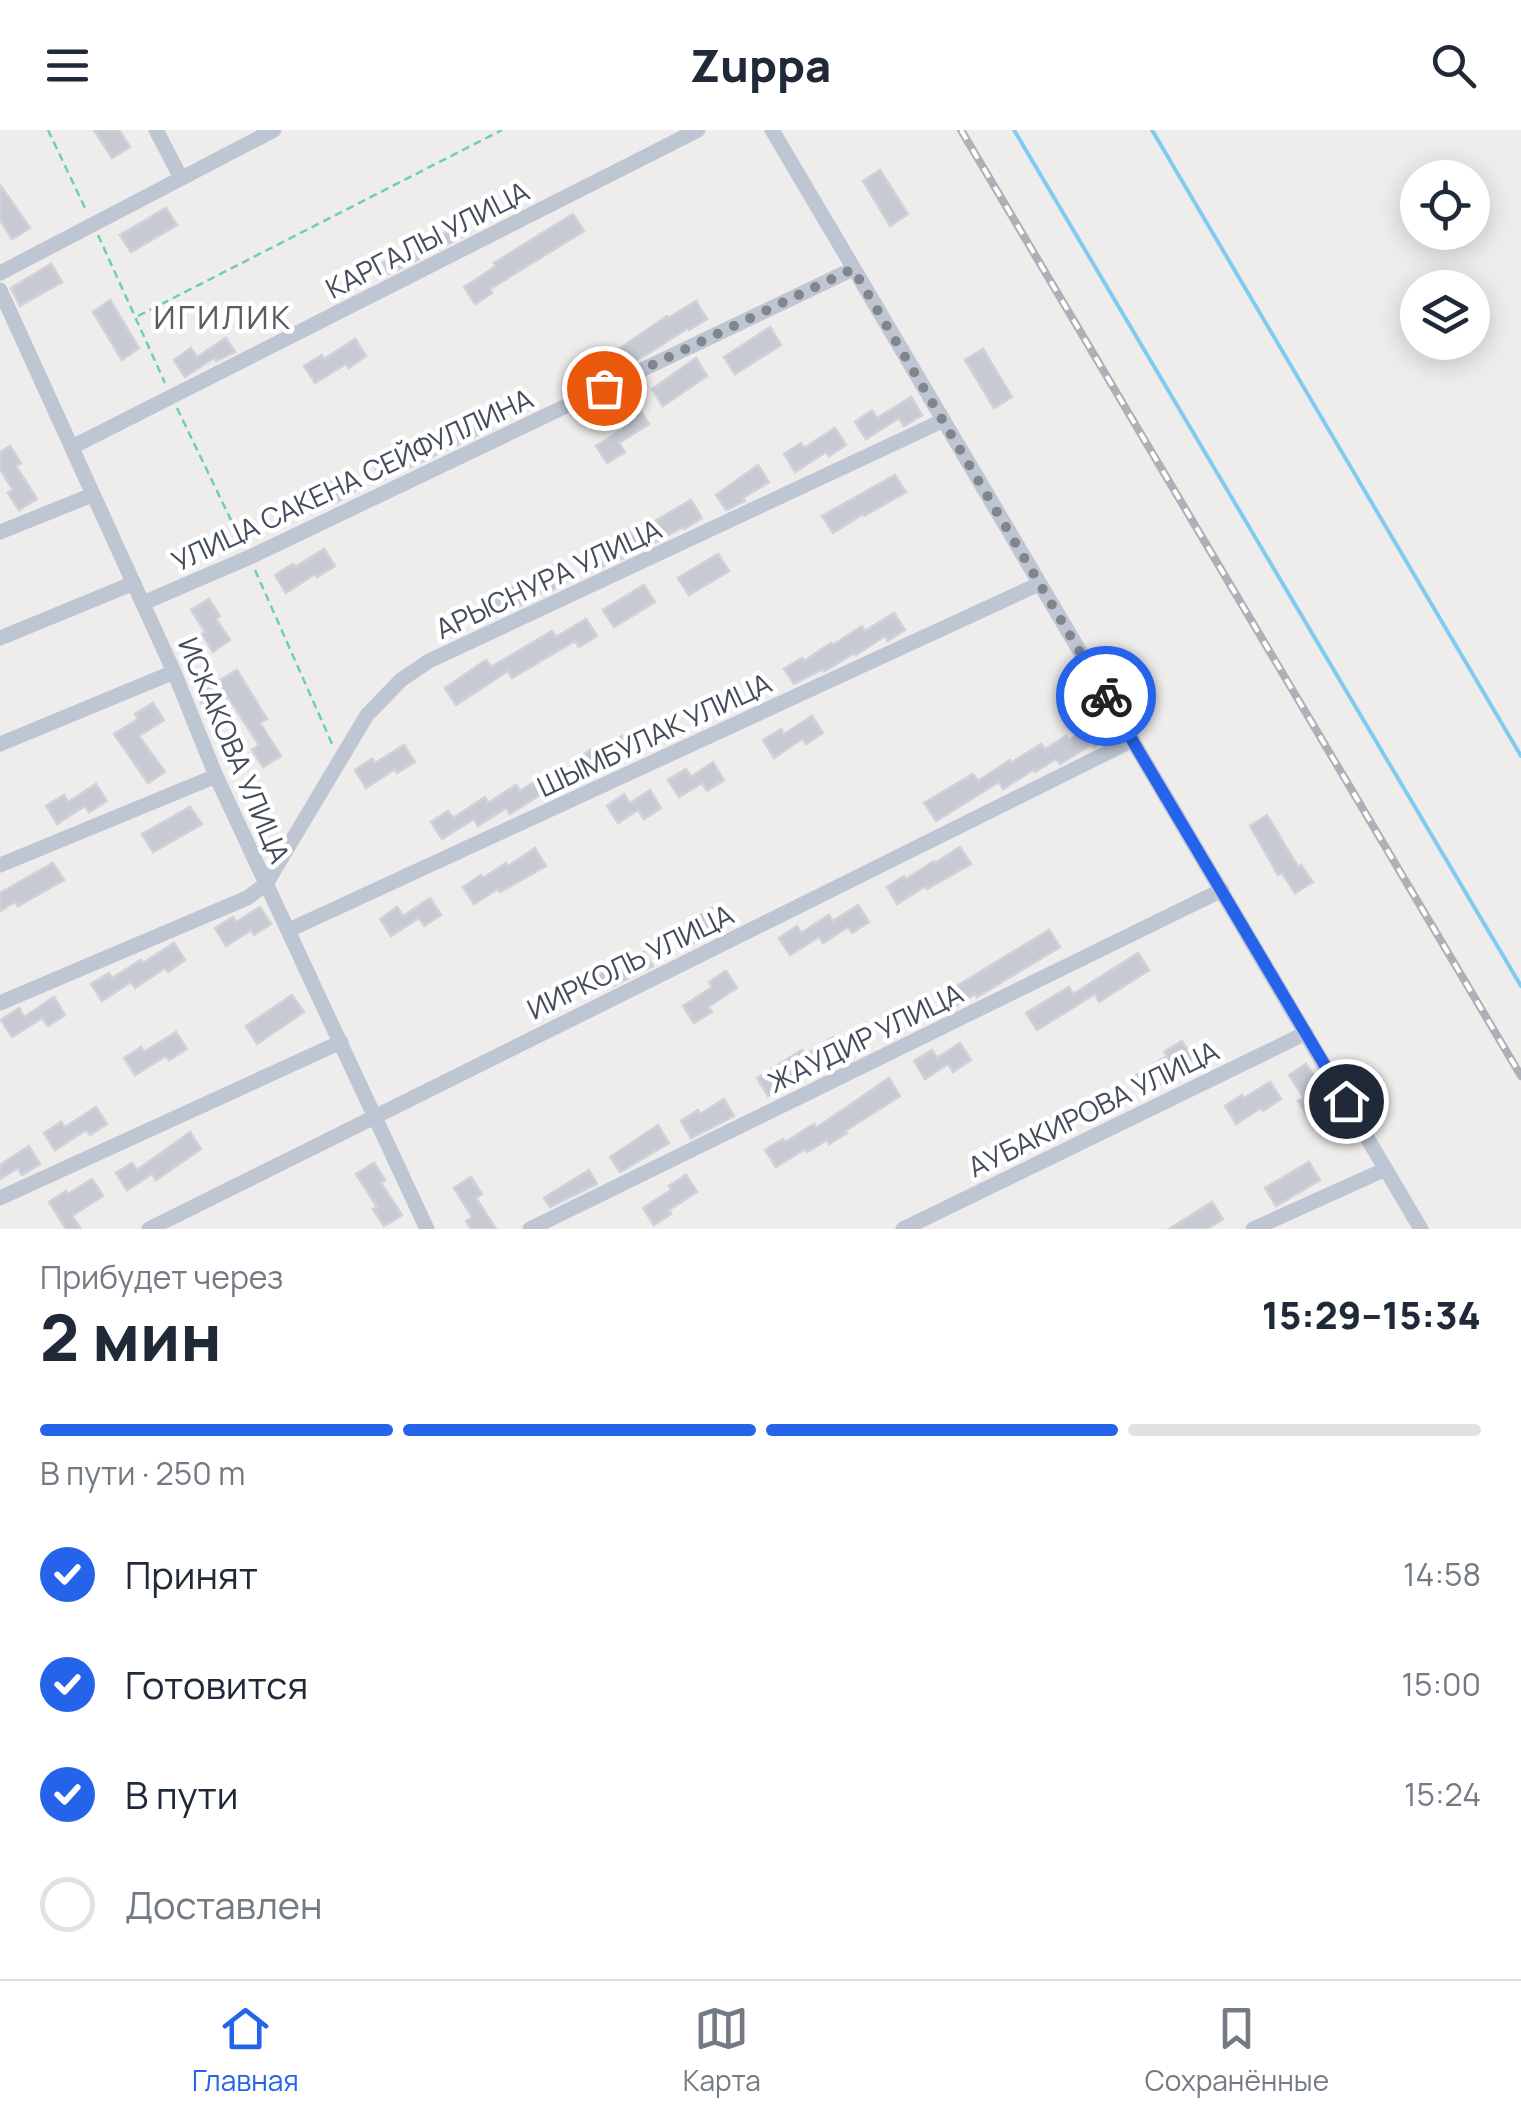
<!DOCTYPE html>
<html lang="ru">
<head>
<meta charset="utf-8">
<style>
  :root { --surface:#fff; --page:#f6f6f7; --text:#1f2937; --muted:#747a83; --line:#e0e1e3; --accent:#2563eb }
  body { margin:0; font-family:Manrope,sans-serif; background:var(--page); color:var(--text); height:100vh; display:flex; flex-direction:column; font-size:38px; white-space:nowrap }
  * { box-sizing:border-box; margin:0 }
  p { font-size:32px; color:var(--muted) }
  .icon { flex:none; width:55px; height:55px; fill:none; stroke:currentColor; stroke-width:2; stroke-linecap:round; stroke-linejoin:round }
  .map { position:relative; height:1099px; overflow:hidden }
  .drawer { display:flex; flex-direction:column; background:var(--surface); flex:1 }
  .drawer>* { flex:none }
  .buttons { position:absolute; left:1400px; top:30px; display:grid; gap:20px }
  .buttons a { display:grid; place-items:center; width:90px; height:90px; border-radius:50%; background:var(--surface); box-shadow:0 5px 25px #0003; font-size:50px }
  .pin { position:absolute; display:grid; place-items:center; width:85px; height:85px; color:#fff; margin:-42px; border:5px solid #fff; border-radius:50%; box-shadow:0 2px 10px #0007 }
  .courier { position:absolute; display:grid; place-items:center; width:100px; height:100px; margin:-50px; border:8px solid #2563eb; border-radius:50%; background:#fff; color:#222; box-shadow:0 2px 12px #0007 }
  .head em { font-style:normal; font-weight:800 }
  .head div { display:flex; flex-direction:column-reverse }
  .head { display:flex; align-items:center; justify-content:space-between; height:170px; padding:0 40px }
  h1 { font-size:65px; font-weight:800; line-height:75px }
  .bar { display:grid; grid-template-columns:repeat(4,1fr); gap:15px 10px; align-content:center; height:120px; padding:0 40px }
  .bar i { height:12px; border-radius:8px; background:var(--line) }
  .bar .on { background:var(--accent) }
  .bar p { grid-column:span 4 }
  ol { padding:0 40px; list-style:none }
  li { display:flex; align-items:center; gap:30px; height:110px }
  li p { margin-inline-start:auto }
  li .icon { padding:10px; border-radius:50%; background:var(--accent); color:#fff; stroke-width:4 }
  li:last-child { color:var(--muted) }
  li i { width:55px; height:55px; border:5px solid var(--line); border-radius:50% }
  header { display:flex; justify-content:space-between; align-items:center; height:130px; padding:0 40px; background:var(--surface); font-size:45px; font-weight:800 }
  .tabs { display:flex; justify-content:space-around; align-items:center; height:140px; border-top:2px solid var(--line); background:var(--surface); font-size:28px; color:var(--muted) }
  .tabs a { display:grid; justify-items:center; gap:5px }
  .tabs .on { color:var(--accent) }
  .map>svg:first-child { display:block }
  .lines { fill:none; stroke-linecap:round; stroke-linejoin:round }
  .stream { stroke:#80cbf1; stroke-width:4 }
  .building { fill:#c8cad3; stroke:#d0d1d9; stroke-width:2.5 }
  .path { stroke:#6dd1ac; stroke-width:2.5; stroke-dasharray:8 5; stroke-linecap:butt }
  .street { stroke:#bec6d3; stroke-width:15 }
  .rail-casing { stroke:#aeb0b7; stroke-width:8 }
  .rail { stroke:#fff; stroke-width:4; stroke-dasharray:11; stroke-linecap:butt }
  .done { stroke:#80858e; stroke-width:10; stroke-dasharray:0 18 }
  .route { stroke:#2563eb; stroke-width:12 }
  .labels { text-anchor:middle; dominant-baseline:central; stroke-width:9; stroke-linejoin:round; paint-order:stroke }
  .street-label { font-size:28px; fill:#444d5b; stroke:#fff }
  .quarter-label { font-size:32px; letter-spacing:2.5px; fill:#595c62; stroke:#fff }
</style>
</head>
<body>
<header><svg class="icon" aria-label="menu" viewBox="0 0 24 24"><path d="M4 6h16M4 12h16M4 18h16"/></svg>Zuppa<svg class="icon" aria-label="search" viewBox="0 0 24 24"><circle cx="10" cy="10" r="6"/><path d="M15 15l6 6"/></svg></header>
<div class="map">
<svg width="1521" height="1099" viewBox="0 0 1521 1099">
  <rect width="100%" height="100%" fill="#efecec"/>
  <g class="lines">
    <path class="stream" d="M1014 0 1521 856
      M1152 0 1521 626"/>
  </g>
  <path class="building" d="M94 0H119L130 17 112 28Z
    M880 40 908 84 890 96 863 51Z
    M0 55 30 98 12 109 0 90Z
    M166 78 177 95 131 122 120 105Z
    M573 84 584 101 490 159 492 163 475 174 464 157 496 136 494 133Z
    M463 91 470 103 389 144 383 133 400 122 404 128Z
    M51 134 62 152 20 176 11 158Z
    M110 170 139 218 122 230 93 182Z
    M696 171 707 189 689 200 688 198 646 225 630 233 620 218 667 186 668 188Z
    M770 197 781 215 735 244 724 227Z
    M226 208 235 222 216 231 214 228 185 247 174 230 191 218 197 227Z
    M355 209 366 226 349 238 346 234 315 253 304 236 322 225 324 229Z
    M983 219 1012 267 994 278 965 230Z
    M696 228 707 246 663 276 652 259Z
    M911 267 922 285 904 296 899 288 866 309 855 292 872 280 877 288Z
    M638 277 649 294 619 313 625 322 607 333 596 316 626 297 620 288Z
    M481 281 492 298 411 337 409 334 383 350 372 333 390 322 394 328 420 312 424 318Z
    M835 298 846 315 829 326 826 322 795 342 784 324 801 313 804 318Z
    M10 316 21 333 16 336 37 369 19 380 8 363 13 360 0 339V322Z
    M758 335 769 352 743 368 745 371 726 380 716 365Z
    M344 344 355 361 337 372 333 366 311 379 300 362 318 351 322 357Z
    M895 345 906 362 864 386 863 384 833 403 822 386Z
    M691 370 702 388 684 399 683 397 652 414 651 412 631 424 621 429 620 427 590 443 580 428 597 417 600 420 629 401 631 405Z
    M324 419 335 436 317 447 315 444 286 463 275 445 293 434 295 437Z
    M718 424 729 441 689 465 678 448Z
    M556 433 567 451 549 462 547 459 523 474 514 479 513 477 489 491 479 475 496 463 498 466 522 451 524 454Z
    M644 455 655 472 614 497 603 480Z
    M209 469 220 486 216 489 230 510 213 522 202 504 205 502 191 480Z
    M894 483 905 500 888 511 885 506 856 525 854 523 832 537 824 541 823 539 794 554 784 539 802 528 804 531 831 513 833 515 862 496 865 501Z
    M586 489 597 506 579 517 575 511 512 548 508 541 456 575 445 558 486 530 491 537 552 501 556 507Z
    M237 540 267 589 260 593 281 626 263 637 252 620 259 615 228 567 207 581 196 564Z
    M153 573 164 590 139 606 165 642 148 653 114 604 138 589 135 584Z
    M812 586 823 603 806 614 802 609 774 628 763 610 781 599 784 604Z
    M1101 589 1112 606 1094 617 1092 614 1060 634 1056 629 1035 642 1033 640 1003 659 999 652 936 691 924 673 973 644 978 651 1010 630 1011 633 1041 614 1045 619 1066 606 1069 610Z
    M622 606 632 624 615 635 612 631 584 649 573 632 590 620 593 624Z
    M404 615 415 632 397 643 395 639 366 658 355 640 372 629 375 633Z
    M713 632 724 650 707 661 702 653 679 667 668 650 686 639 691 647Z
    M553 640 564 657 546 668 543 663 510 684 506 678 478 696 474 689 442 709 431 692 448 681 453 688 485 667 488 673 516 655 520 661Z
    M96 654 107 671 89 682 85 676 57 694 46 676 64 665 68 672Z
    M650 660 661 678 644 689 638 680 618 693 607 676 624 664 630 673Z
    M190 677 202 694 153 722 142 704Z
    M1267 685 1298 737 1301 735 1313 752 1295 763 1282 743 1278 745 1250 696Z
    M960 717 971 734 927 759 926 756 897 774 887 757 904 746 906 749 934 731 935 733Z
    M535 718 546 736 500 762 498 759 474 774 463 757 481 745 483 748 506 733 508 736Z
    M53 733 64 750 18 776 15 772 0 781V763Z
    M430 768 441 785 424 796 419 788 391 806 380 789 397 777 403 786Z
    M858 775 869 792 852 803 848 797 823 813 819 807 790 825 779 808 797 796 801 803 829 785 833 791Z
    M260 777 271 794 254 805 251 800 226 816 215 798 233 787 236 792Z
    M712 778 723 795 682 820 671 803Z
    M1049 800 1060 817 977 867 975 864 946 882 935 865 953 854 955 857Z
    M174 813 185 830 168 842 165 838 135 858 131 852 102 871 91 854 109 843 112 848 141 830 143 833Z
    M644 822 653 836 607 859 597 845 615 833 618 838Z
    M1138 823 1149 840 1099 872 1095 864 1037 900 1026 883 1069 857 1073 864Z
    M726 841 737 858 708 877 712 882 694 893 683 876 712 857 709 852Z
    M292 865 304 882 257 914 246 896Z
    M54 867 65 885 48 896 42 888 12 907 1 890 19 878 24 887Z
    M176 902 187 919 169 930 166 926 135 945 124 928 141 917 144 922Z
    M833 907 844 924 826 935 823 931 768 966 757 948 802 920 805 925Z
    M1182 911 1193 928 1159 949 1162 953 1144 964 1133 947 1167 926 1164 922Z
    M960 913 971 930 953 942 948 934 925 949 914 931 932 920 937 928Z
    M1306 934 1317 951 1312 954 1327 977 1309 989 1298 971 1304 968 1289 945Z
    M889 948 900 966 845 1001 847 1003 829 1014 827 1010 807 1022 805 1019 776 1037 765 1020 783 1009 785 1012 814 994 816 998Z
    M1270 952 1281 969 1263 981 1261 978 1236 994 1225 976 1242 965 1244 968Z
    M724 969 734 986 691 1008 681 991 698 980 700 984Z
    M96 977 107 994 90 1005 86 1000 55 1020 44 1003 61 992 65 997Z
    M658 995 669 1013 620 1042 610 1027Z
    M190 1002 201 1019 156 1050 152 1044 127 1060 116 1043 132 1033 137 1040Z
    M29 1016 40 1034 22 1045 18 1038 0 1049V1035Z
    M1309 1032 1320 1050 1276 1076 1265 1058Z
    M374 1033 385 1050 381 1053 402 1085 384 1096 373 1079 377 1077 356 1044Z
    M589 1040 597 1054 550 1077 544 1068Z
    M686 1045 697 1062 669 1080 671 1084 654 1095 643 1078 671 1060 669 1056Z
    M471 1047 482 1064 476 1068 496 1099H471L466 1091 472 1087 454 1058Z
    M92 1049 103 1066 72 1086 81 1099H66L49 1072 66 1061 68 1064Z
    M1212 1072 1223 1089 1207 1099H1169Z"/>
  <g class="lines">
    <path class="path" d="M48 0 86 80
      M98 105 165 253
      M138 186 502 0
      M177 278 243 415
      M255 440 333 616"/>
    <path class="street" d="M156 0 181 48
      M772 0 1421 1099
      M0 143 274 0
      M0 160 174 542 216 646 427 1099
      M72 317 698 0
      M0 402 92 365
      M143 473 250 427 853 139
      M0 508 134 453
      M0 614 174 542
      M0 735 216 646
      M289 800 1039 454
      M0 873 247 768 266 754 367 585 401 550 429 531 942 291
      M0 1068 341 912
      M149 1099 1133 610
      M530 1099 1222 760
      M903 1099 1306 903
      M1253 1099 1386 1039"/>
    <g class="rail-casing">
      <path id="rail" d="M961 0 1521 946"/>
    </g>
    <use href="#rail" class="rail"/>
  </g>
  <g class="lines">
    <path class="done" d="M604 258 853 139 1106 566"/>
    <path class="route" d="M1106 566 1346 971"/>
  </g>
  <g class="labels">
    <g class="street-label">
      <text transform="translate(427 109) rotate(-27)">КАРГАЛЫ УЛИЦА</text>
      <text transform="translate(352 349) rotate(-25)">УЛИЦА САКЕНА СЕЙФУЛЛИНА</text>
      <text transform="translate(548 448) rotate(-25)">АРЫСНУРА УЛИЦА</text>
      <text transform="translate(654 604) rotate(-25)">ШЫМБУЛАК УЛИЦА</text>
      <text transform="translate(235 620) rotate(67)">ИСКАКОВА УЛИЦА</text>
      <text transform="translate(630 831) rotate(-26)">ИИРКОЛЬ УЛИЦА</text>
      <text transform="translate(865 907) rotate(-26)">ЖАУДИР УЛИЦА</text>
      <text transform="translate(1093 978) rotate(-26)">АУБАКИРОВА УЛИЦА</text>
    </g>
    <g class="quarter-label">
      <text x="223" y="187">ИГИЛИК</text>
    </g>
  </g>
</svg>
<div class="buttons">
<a><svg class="icon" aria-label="locate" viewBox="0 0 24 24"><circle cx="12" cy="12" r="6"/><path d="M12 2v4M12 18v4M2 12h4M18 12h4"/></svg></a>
<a><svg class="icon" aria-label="layers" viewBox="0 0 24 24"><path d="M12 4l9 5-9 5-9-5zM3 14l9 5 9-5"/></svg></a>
</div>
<div class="pin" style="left:604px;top:258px;background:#ea580c"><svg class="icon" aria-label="bag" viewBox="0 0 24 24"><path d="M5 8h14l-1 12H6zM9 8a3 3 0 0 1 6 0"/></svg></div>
<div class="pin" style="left:1346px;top:971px;background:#1f2937"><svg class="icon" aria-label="home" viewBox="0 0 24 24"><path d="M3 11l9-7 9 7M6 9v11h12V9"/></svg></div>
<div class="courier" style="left:1106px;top:566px"><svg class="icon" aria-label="bike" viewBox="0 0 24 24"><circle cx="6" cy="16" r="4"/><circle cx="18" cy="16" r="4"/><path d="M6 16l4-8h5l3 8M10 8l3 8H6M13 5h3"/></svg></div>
</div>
<section class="drawer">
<div class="head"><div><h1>2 мин</h1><p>Прибудет через</p></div><em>15:29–15:34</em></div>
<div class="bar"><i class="on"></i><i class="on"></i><i class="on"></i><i></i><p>В пути · 250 m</p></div>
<ol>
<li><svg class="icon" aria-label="check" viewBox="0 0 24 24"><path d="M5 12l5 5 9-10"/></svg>Принят<p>14:58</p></li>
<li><svg class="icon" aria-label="check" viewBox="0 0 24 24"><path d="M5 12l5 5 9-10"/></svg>Готовится<p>15:00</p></li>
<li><svg class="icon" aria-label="check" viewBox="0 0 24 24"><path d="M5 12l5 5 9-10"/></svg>В пути<p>15:24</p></li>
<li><i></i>Доставлен</li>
</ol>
</section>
<nav class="tabs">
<a class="on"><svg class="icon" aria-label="home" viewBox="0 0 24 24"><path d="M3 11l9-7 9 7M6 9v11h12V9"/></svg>Главная</a>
<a><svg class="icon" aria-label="map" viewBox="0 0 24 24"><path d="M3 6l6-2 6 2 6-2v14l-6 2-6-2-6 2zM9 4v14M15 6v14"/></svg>Карта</a>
<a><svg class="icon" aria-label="saved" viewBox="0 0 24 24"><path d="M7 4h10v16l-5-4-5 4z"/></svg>Сохранённые</a>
</nav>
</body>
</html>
